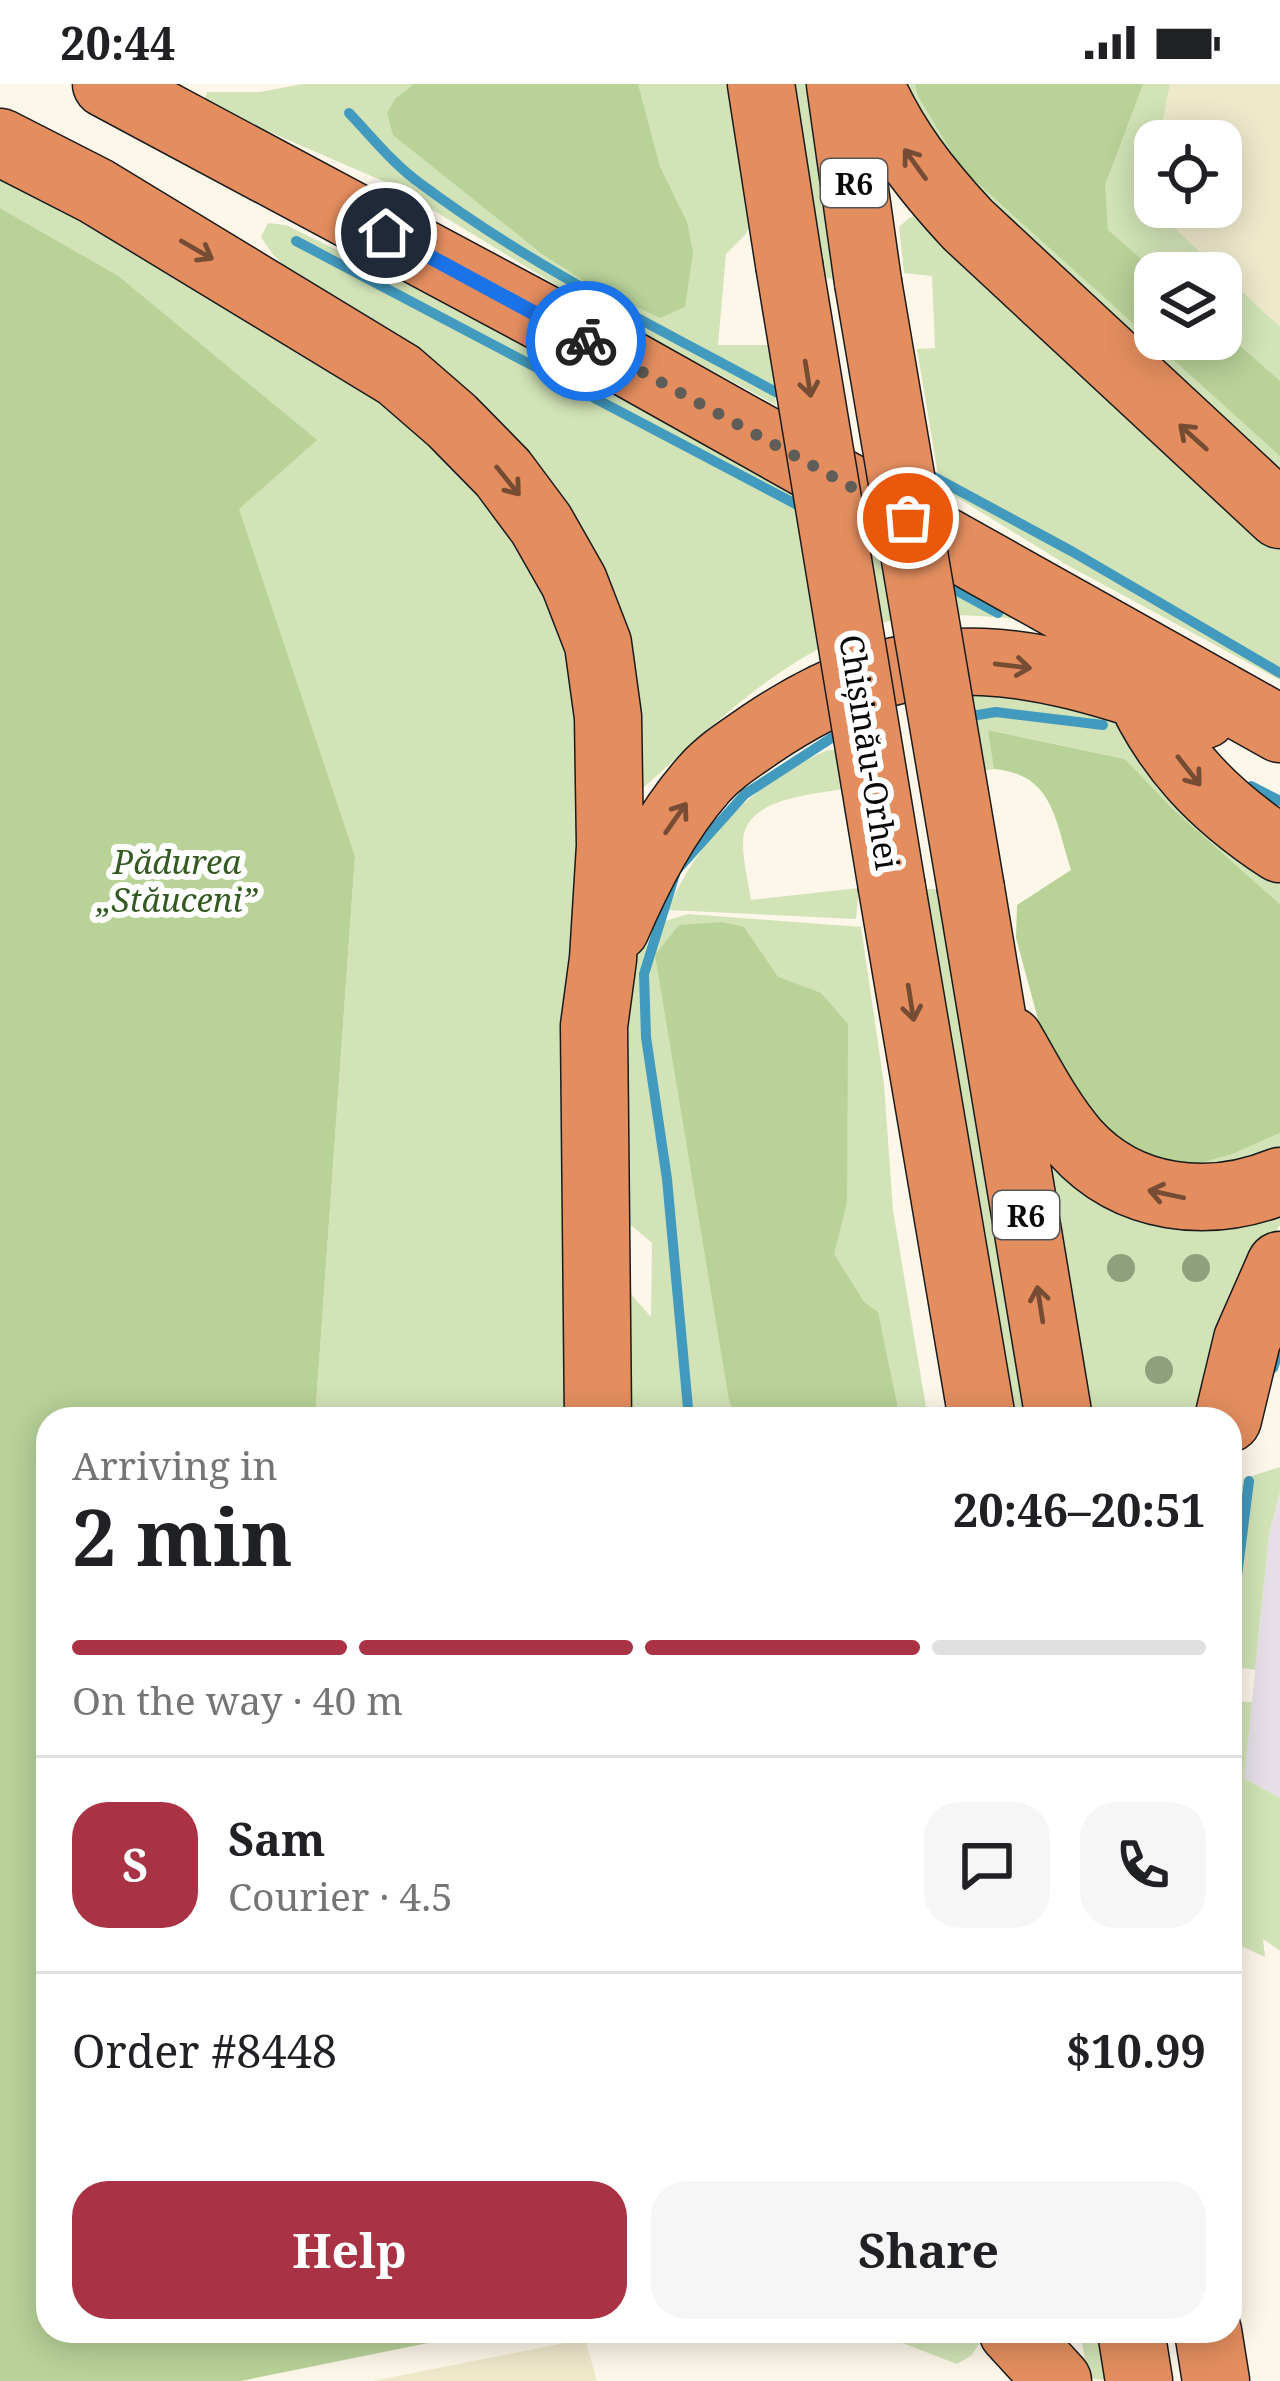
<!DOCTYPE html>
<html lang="en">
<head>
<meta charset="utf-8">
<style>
  :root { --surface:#fff; --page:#f6f6f6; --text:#202124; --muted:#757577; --line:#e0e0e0; --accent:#aa3245 }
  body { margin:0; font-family:"Noto Serif",serif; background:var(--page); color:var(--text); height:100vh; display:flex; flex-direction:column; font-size:45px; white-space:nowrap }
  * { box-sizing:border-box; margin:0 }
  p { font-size:39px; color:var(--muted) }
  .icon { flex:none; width:66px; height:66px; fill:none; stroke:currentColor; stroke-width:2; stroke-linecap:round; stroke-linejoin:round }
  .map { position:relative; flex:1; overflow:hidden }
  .drawer { position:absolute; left:36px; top:1323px; width:1206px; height:936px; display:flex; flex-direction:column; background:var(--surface); border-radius:36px; box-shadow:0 6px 30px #0003 }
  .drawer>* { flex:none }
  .fabs { position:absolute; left:1134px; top:36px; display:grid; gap:24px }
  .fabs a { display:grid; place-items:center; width:108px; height:108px; border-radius:24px; background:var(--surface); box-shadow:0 6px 30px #0003; font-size:60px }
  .pin { position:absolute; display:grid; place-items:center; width:102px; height:102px; color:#fff; margin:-51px; border:6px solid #fff; border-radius:50%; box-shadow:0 3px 12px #0007 }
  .courier { position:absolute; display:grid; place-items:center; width:120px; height:120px; margin:-60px; border:9px solid #1a73e8; border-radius:50%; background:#fff; color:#222; box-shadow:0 3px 15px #0007 }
  .headline em { font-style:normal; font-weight:700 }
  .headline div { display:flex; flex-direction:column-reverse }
  .headline { display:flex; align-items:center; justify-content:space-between; height:204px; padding:0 36px }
  h1 { font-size:78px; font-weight:700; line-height:90px }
  .bar { display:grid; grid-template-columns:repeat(4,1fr); gap:18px 12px; align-content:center; height:144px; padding:0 36px }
  .bar i { height:15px; border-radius:9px; background:var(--line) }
  .bar .current { background:var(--accent) }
  .bar p { grid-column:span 4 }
  .line { display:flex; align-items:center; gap:30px; padding:0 36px; border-top:3px solid var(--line) }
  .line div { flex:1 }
  .round { display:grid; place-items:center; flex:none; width:126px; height:126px; border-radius:36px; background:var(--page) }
  .button { display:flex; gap:24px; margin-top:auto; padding:24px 36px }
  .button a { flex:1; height:138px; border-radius:36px; background:var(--accent); color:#fff; font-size:48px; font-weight:700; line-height:138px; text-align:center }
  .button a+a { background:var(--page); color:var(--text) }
  .status { display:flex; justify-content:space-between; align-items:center; height:84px; padding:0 60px; background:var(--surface); direction:ltr }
  .status svg { height:33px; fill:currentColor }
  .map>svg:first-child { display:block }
  .industrial { fill:#e6dfe8 }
  .farmland { fill:#efe9cc }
  .green { fill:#d2e3b7; fill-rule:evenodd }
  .forest { fill:#b8d298 }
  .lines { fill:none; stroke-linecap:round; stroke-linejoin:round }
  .stream { stroke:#429abe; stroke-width:10 }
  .highway-casing { stroke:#1b1b1b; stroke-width:69 }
  .highway { stroke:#e48e5f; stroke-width:66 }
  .highway-bridge-casing { stroke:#1b1b1b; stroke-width:69; stroke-linecap:butt }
  .highway-bridge { stroke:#e48e5f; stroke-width:66 }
  .tree { fill:#8ea17c }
  .oneway { stroke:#774c34 }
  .done { stroke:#5f5d58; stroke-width:12; stroke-dasharray:0 21.6 }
  .route { stroke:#1a73e8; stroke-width:15 }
  .labels { text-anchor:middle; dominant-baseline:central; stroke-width:12; stroke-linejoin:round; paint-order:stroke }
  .shield { fill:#fff; stroke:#545454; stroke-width:3 }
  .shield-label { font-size:30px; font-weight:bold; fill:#0a0a0a }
  .street-label { font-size:33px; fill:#0a0a0a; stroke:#fff }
  .park-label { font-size:33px; font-style:italic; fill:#345a22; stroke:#fff }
</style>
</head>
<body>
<div class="status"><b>20:44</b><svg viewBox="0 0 49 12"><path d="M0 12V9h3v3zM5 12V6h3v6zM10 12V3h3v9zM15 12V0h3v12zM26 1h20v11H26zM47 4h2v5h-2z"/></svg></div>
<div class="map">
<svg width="1280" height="2297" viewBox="0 0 1280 2297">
  <rect width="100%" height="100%" fill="#fdf7e9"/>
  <path class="industrial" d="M1280 1408V1714L1244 1694 1269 1451Z"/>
  <path class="farmland" d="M1170 0H1280V243L1149 120 1155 81V123H1221V57H1159Z
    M585 2255 597 2297H373Z"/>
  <path class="green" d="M303 0H733L754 134 745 151 726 170 718 261H770L776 321 587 220 392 101 203 19 207 8H260Z
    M789 0H810L840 198 816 190Z
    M897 0H1170L1159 57H1155L1149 120 1280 243V404L961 110ZM1155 189H1221V255H1155Z
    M0 82 370 302 516 441 585 599 581 817 571 861 562 926 572 1335H315L355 772 238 425 117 191 0 124Z
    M925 128 1280 462V596L1067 481 940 403 917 265 935 264 932 192 904 189 899 143 909 134Z
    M268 139 286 141 426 210 1043 537C992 534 936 524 885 538 790 563 712 642 641 706L599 522 271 168 261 153Z
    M970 603 1108 628 1280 796V820L1174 726 1125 675 989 646 994 685 980 687Z
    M828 666H836L843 705C811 711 743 714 743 759 743 777 748 797 751 816L859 804 856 835 668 826C697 755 757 696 828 666Z
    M918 805H943L1033 1335H1005Z
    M688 830 861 843 884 1000 893 1126 928 1335H624L622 1209H630L651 1233 652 1159 626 1137 620 926 630 875 662 838Z
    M1280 1049V1065L1251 1078 1180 1085 1233 1070Z
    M1040 1051 1280 1120V1141L1248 1192 1205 1335H1085Z
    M1280 1383V1408L1269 1451 1255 1586 1230 1582V1496L1243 1395Z
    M1230 1617 1252 1618 1244 1694 1280 1714V1867L1263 1855 1265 1873 1230 1857Z
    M871 2247H962L979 2260 971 2272 957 2280Z
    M1080 2247H1104L1112 2297 1088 2294Z"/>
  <path class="forest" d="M414 0H638L660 83 687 138 693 169 685 223 660 234 587 199 542 170 393 51 387 29 395 15Z
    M915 0H1143L1105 101 1108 146 1157 189 1155 255H1221V245L1280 297V372L961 84 918 12Z
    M0 124 117 191 317 356 239 425 355 772 315 1335H48V2247H487L241 2297H0Z
    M988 646 1125 675 1174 726 1280 820V1049L1233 1070 1180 1085 1095 1048 1048 972 1016 854 1017 821 1071 786C1055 737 1054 690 994 685Z
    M722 838 744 843 778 893 821 909 848 940 847 1118 834 1170 864 1218 878 1228 900 1335H737L729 1316 655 871 679 841Z"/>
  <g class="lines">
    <path class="stream" d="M349 29C372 53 394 81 421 100 533 184 662 246 785 313
      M296 157 805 425
      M923 387 1073 468 1280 589
      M943 499 998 529
      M965 633 996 628 1103 641
      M1251 702 1280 717
      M1273 1284 1280 1264
      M689 1335 667 1095 646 953 644 890 676 787 745 710 833 653 846 651
      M1230 1547 1249 1397"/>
    <g class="highway-casing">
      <path id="highway" d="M106 0 620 275 1280 645
        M761 0 789 180
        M840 0 868 198
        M870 0C894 55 927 97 968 141L1280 431
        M0 58 96 107 399 291 452 337 503 389 541 440 574 498 598 560 608 633 610 762 603 875 594 942 598 1335
        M1133 596C1164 671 1213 721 1280 765
        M892 804 982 1335
        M971 805 1059 1335
        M616 844C639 791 666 738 704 695 721 676 741 664 761 650 829 604 899 575 983 578 1058 581 1132 609 1204 631
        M1010 956C1030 990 1049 1028 1075 1058 1128 1117 1209 1126 1280 1097
        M1228 1335 1247 1256 1280 1181
        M1012 2247 1058 2297
        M1131 2247 1139 2297
        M1208 2247 1216 2297"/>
    </g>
    <use href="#highway" class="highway"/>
    <g class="highway-bridge-casing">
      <path id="highway-bridge" d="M789 180 892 804
        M868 198 971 805"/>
    </g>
    <use href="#highway-bridge" class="highway-bridge"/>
  </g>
  <g class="tree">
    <circle cx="1121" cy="1184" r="14"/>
    <circle cx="1196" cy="1184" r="14"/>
    <circle cx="1159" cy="1286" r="14"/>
  </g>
  <defs><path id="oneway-shaft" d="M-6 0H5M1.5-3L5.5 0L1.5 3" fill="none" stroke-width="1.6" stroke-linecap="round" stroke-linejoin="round" transform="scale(3)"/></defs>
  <g class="oneway">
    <use href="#oneway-shaft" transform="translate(915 80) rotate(-126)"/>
    <use href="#oneway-shaft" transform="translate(197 166) rotate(30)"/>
    <use href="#oneway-shaft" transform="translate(808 295) rotate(81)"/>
    <use href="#oneway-shaft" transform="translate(1193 353) rotate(-138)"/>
    <use href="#oneway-shaft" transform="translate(508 397) rotate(51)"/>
    <use href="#oneway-shaft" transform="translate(1013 582) rotate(7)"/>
    <use href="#oneway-shaft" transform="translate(1189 687) rotate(52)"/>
    <use href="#oneway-shaft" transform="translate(676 734) rotate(-55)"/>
    <use href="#oneway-shaft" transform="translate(911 919) rotate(81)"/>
    <use href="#oneway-shaft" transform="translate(1166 1110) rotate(-168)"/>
    <use href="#oneway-shaft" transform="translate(1040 1220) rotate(-99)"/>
  </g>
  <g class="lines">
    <path class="done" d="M586 257 908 434"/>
    <path class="route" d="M386 149 586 257"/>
  </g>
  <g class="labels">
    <g class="shield">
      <rect x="821" y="75" width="66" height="48" rx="9"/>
      <rect x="993" y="1107" width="66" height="48" rx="9"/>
    </g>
    <g class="shield-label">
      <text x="854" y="99">R6</text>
      <text x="1026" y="1131">R6</text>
    </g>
    <g class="street-label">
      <text transform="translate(870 668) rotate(81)">Chișinău-Orhei</text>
    </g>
    <g class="park-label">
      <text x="177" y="777">Pădurea<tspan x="177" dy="38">„Stăuceni”</tspan></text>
    </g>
  </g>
</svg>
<div class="fabs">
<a><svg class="icon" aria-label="locate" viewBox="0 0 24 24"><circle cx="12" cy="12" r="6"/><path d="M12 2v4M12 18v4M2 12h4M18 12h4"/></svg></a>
<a><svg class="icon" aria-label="layers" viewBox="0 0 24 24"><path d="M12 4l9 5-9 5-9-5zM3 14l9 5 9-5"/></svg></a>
</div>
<div class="pin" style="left:908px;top:434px;background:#ea580c"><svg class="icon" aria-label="bag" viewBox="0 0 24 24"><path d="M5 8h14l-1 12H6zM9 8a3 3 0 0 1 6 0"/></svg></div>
<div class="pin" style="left:386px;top:149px;background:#1f2937"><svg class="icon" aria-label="home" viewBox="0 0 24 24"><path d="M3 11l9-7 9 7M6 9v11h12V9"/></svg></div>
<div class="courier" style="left:586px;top:257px"><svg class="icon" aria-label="bike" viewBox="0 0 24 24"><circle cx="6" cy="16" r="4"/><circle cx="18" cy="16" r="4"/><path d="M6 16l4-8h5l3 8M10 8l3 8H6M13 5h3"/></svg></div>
<section class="drawer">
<div class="headline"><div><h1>2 min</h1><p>Arriving in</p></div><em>20:46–20:51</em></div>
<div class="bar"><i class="current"></i><i class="current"></i><i class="current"></i><i></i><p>On the way · 40 m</p></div>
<div class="line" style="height:216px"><b class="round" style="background:var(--accent);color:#fff">S</b><div><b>Sam</b><p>Courier · 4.5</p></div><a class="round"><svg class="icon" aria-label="chat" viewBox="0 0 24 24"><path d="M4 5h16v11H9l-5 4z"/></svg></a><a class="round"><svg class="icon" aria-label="phone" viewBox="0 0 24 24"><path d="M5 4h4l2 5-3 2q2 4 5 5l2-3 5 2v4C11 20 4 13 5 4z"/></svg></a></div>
<div class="line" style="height:156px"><div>Order #8448</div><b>$10.99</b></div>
<div class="button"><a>Help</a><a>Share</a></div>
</section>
</div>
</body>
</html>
